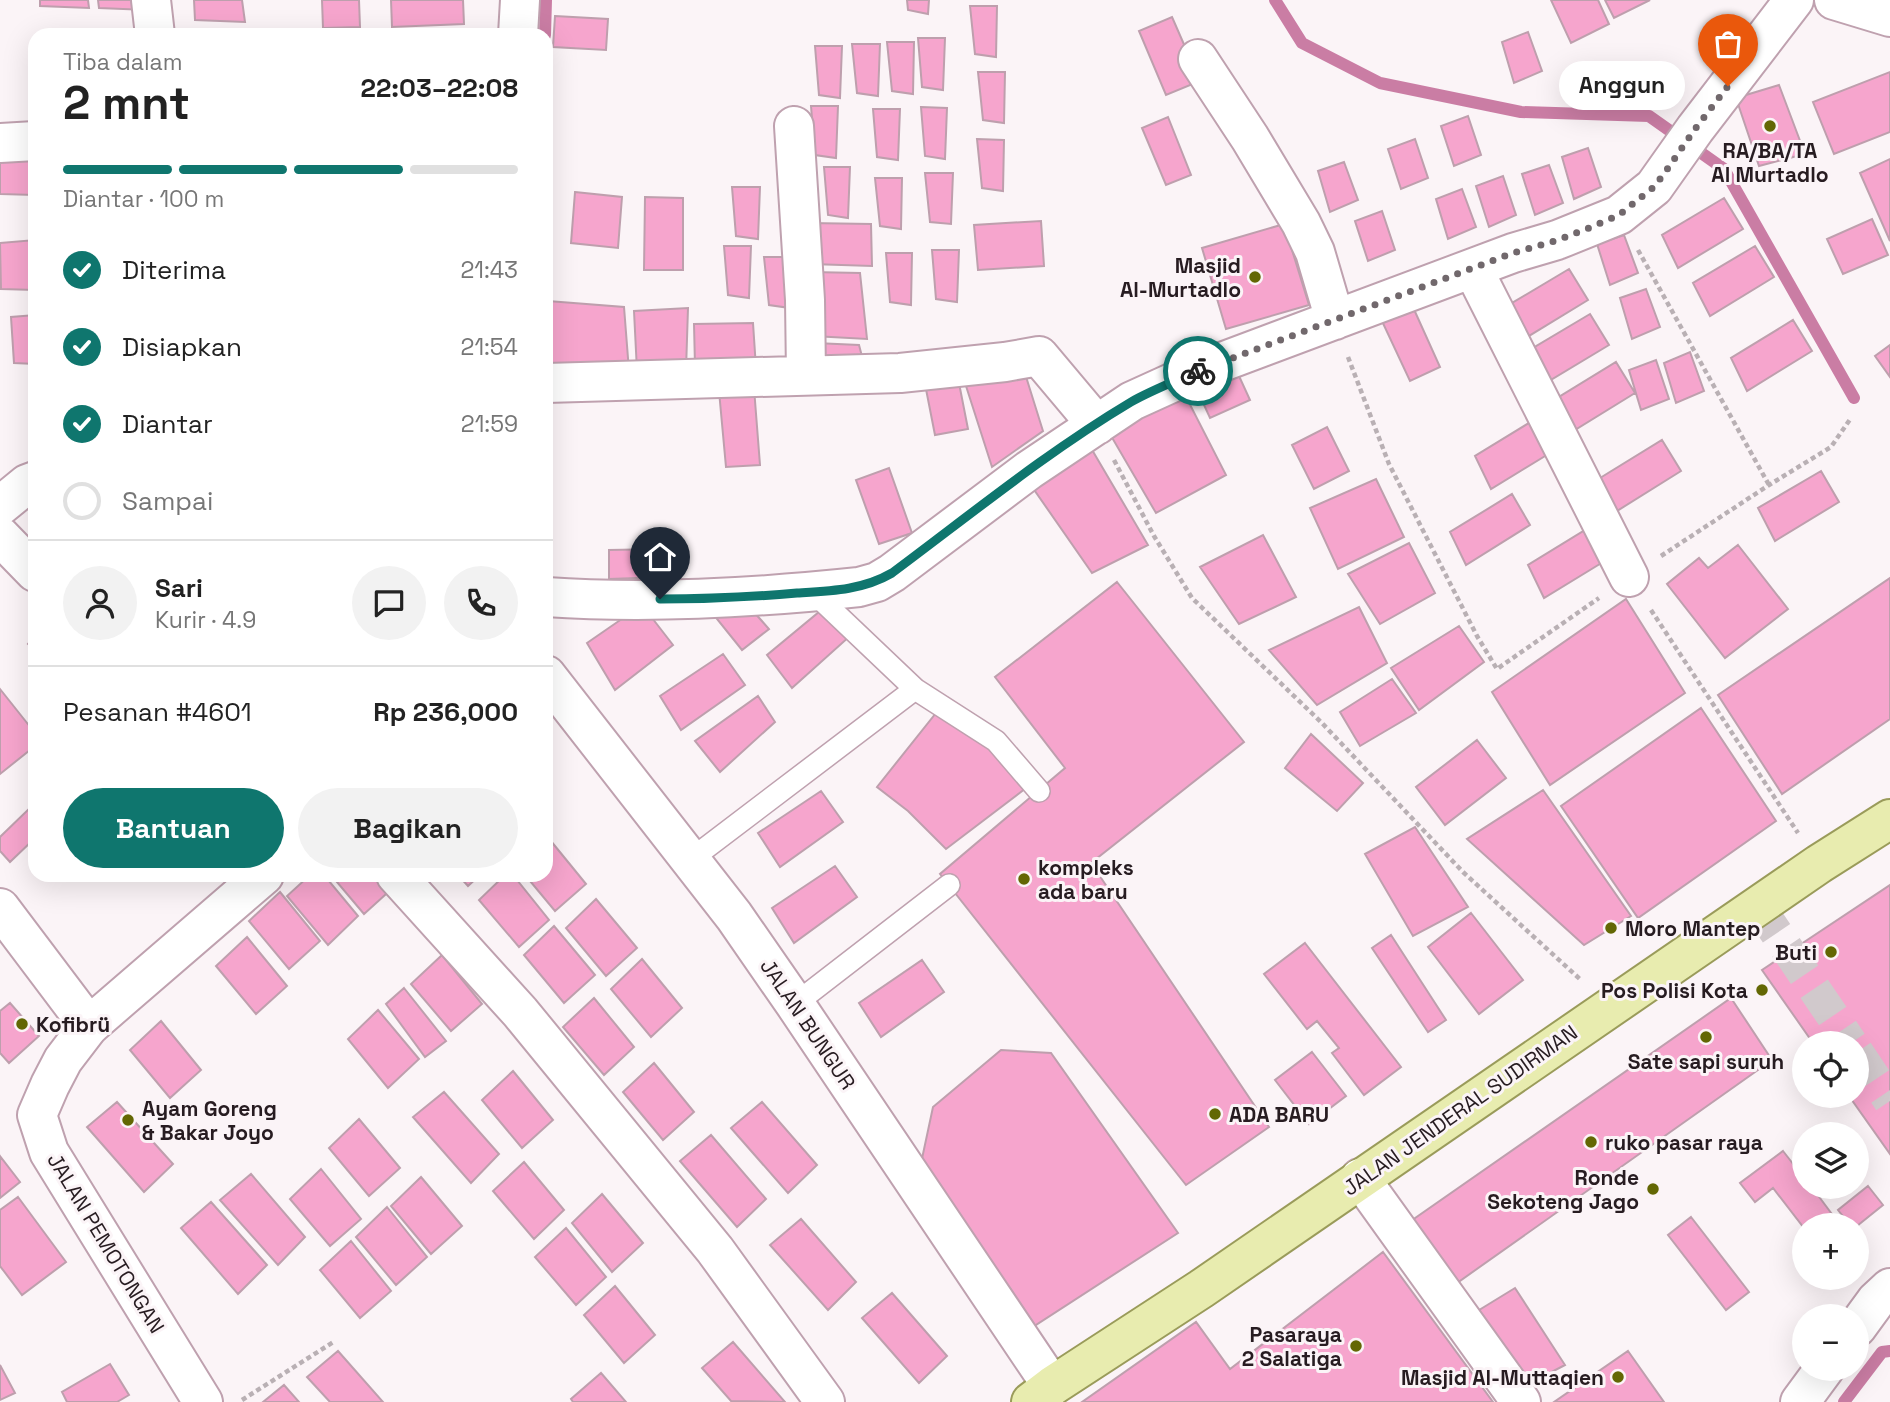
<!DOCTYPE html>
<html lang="id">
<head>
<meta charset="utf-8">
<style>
  :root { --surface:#fff; --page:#f2f2f2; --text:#222; --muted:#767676; --line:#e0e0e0; --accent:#0f766e }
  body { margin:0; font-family:"Space Grotesk",sans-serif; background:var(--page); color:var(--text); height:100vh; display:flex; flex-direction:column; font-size:26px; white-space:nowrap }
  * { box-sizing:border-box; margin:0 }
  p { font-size:23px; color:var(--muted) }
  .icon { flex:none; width:38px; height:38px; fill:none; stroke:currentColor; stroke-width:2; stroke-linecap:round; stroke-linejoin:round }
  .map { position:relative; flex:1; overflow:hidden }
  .panel { position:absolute; left:28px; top:28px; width:525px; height:854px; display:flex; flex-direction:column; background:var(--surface); border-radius:21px; box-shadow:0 7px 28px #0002 }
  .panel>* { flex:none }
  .fabs { position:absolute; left:1792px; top:1031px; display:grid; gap:14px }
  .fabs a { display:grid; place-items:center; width:77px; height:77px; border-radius:50%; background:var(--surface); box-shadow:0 7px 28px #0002; font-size:35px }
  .pin { position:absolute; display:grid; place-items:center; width:60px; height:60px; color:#fff; margin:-72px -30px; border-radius:50% 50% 50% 0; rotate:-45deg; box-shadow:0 0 7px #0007 }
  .pin .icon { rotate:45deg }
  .courier { position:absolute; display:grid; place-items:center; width:70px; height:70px; margin:-35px; border:5px solid #0f766e; border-radius:50%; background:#fff; color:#222; box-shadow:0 2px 9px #0007 }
  .bubble { position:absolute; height:49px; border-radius:24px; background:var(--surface); box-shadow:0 7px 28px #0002; font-size:23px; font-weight:800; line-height:49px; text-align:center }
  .summary em { font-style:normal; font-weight:800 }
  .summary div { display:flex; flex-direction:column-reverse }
  .summary { display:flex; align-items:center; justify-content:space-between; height:119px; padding:0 35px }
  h1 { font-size:46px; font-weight:800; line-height:52px }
  .bar { display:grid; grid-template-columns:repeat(4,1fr); gap:10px 7px; align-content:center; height:84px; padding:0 35px }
  .bar i { height:9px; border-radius:5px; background:var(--line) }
  .bar .on { background:var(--accent) }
  .bar p { grid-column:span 4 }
  .line { display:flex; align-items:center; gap:18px; padding:0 35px; border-top:2px solid var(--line) }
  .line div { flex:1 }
  .round { display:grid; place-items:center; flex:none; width:74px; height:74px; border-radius:37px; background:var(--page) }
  ol { padding:0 35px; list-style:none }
  li { display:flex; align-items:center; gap:21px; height:77px }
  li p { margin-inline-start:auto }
  li .icon { padding:7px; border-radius:50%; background:var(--accent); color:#fff; stroke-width:4 }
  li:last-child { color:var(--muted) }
  li i { width:38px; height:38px; border:4px solid var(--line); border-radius:50% }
  .action { display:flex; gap:14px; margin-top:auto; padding:14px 35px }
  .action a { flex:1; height:80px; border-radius:42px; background:var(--accent); color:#fff; font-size:28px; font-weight:800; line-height:80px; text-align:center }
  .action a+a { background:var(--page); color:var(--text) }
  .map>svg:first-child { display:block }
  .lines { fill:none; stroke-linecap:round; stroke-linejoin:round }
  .stream { stroke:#ca7da4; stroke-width:12 }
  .building { fill:#f6a5cd; stroke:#be9fad; stroke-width:2 }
  .pedestrian-tunnel { stroke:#d1c9cc; stroke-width:33; stroke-dasharray:33 17; stroke-linecap:butt }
  .service-casing { stroke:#bfa1af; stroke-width:24 }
  .minor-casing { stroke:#bfa1af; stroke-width:42 }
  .tertiary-casing { stroke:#bfa1af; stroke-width:42 }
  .primary-casing { stroke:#9a9b5a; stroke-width:42 }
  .path { stroke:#b9b0b4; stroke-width:4.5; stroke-dasharray:5 3.5; stroke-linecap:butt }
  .service { stroke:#fff; stroke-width:21 }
  .minor { stroke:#fff; stroke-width:38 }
  .tertiary { stroke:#fff; stroke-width:38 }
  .primary { stroke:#e8ecaf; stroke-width:38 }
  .done { stroke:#71686c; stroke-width:7; stroke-dasharray:0 12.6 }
  .route { stroke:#0f766e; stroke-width:9 }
  .poi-dot { fill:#636704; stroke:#fbf4f7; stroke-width:2.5 }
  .labels { text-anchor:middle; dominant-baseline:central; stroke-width:6; stroke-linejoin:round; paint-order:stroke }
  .poi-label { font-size:21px; font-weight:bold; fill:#271c21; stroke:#fbf4f7; text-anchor:end }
  .street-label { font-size:21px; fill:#271c21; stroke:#fbf4f7 }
</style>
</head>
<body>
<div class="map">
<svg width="1890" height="1402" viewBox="0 0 1890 1402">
  <rect width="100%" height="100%" fill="#fbf4f7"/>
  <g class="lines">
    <path class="stream" d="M1275 0 1302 43 1380 83 1521 112 1649 116 1724 169 1854 398
      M545 35 546 0
      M1844 1402 1882 1352 1890 1351"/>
  </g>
  <path class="building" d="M40 0H88L89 8 40 6Z
    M98 0H146L147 10 99 8Z
    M194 0H242L245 22 195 20Z
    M322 0H359L360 27 323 28Z
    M391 0H463L464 24 392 27Z
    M907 0H929L928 14 908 10Z
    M1551 0H1598L1609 24 1571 43Z
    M1605 0H1650L1614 18Z
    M970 6H997L996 57 975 54Z
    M555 16 608 19 606 50 553 47Z
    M1172 17 1200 81 1166 95 1139 31Z
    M1528 32 1542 71 1514 83 1502 42Z
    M918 38H945L943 90 922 87Z
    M887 42H914L913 94 892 91Z
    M852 44H880L878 96 857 93Z
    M815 46H842L840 98 819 95Z
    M978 72H1005L1004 123 983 120Z
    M1890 72V132L1834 154 1813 102Z
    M1779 85 1805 154 1759 166 1736 98Z
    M811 106H838L836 158 815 155Z
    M921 107 947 108 945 159 925 156Z
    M873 109H900L898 160 877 157Z
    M1468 116 1481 155 1454 166 1441 126Z
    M1168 117 1191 175 1166 185 1142 128Z
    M977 139 1004 140 1003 191 982 188Z
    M1415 139 1428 178 1401 189 1388 149Z
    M35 146V195L0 194V148Z
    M1588 148 1601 187 1574 199 1562 157Z
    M1890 159V241L1860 173Z
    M1344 162 1358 200 1330 212 1318 171Z
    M1549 165 1563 203 1535 215 1522 174Z
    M824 167H850L848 218 828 215Z
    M925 173H953L951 224 930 222Z
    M1503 176 1516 215 1489 227 1476 186Z
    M875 178H902L901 229 880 226Z
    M732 187H760L758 239 736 236Z
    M1462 189 1476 227 1448 239 1436 199Z
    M575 192 622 197 618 248 571 243Z
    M645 197 683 198V270H644Z
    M1724 198 1743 229 1678 268 1662 235Z
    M1382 211 1395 250 1368 261 1355 221Z
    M1872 219 1888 255 1843 274 1827 239Z
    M1041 221 1044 266 978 270 974 225Z
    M809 223 871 224 872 266 811 264Z
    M1284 224 1309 305 1226 329 1202 248Z
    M1624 235 1638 273 1610 285 1597 244Z
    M35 240V290L1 289 0 243Z
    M724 246H751L749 298 728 295Z
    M1755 246 1774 277 1710 316 1693 283Z
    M932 250H959L957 302 936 299Z
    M886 253H912L911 305 890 302Z
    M764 257H792L790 308 769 305Z
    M1569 269 1588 300 1524 339 1507 306Z
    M811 272 860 273 867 339 813 336Z
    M1646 289 1660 327 1632 339 1620 298Z
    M548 301 624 307 629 371H546Z
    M1412 305 1440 367 1410 381 1381 319Z
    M688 308 686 370 637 371 634 311Z
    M1590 314 1609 345 1544 384 1528 351Z
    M35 315V364L14 363 11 317Z
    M1793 320 1812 351 1747 391 1731 358Z
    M753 323 756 368 695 366 694 324Z
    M815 343 859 345 865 368 813 370Z
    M1890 345V377L1875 356Z
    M1690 352 1704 391 1676 403 1664 363Z
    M1656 360 1669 399 1641 410 1629 370Z
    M1616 362 1635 393 1570 433 1554 400Z
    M1023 367 1043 431 992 467 966 386Z
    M1239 376 1250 400 1210 418 1199 394Z
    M958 378 968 429 935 435 925 384Z
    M754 388 760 465 726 467 719 391Z
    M1182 389 1226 475 1156 513 1107 429Z
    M1537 418 1555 450 1491 489 1475 456Z
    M1327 427 1349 471 1314 489 1292 445Z
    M1662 440 1681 471 1617 511 1600 478Z
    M1088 443 1148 545 1092 573 1028 481Z
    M889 468 912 533 879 544 856 480Z
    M1821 471 1839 502 1775 541 1758 508Z
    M1376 479 1404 537 1338 569 1310 508Z
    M1512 494 1530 525 1466 565 1450 532Z
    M1590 527 1608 559 1544 598 1528 565Z
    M1263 535 1296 597 1239 624 1200 567Z
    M1409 543 1435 593 1380 624 1348 574Z
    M1738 545 1788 609 1725 658 1667 584 1699 558 1708 568Z
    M663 549 664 577 609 579V550Z
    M1890 578V719L1782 794 1718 695Z
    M1117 582 1244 742 1091 863 1269 1127 1186 1185 940 874 1065 768 995 677Z
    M1626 599 1685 693 1550 785 1492 692Z
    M745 602 769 629 742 650 713 614Z
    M642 605 673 645 615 690 587 643Z
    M825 607 850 636 792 688 767 655Z
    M1359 607 1387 663 1317 705 1269 650Z
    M1459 626 1484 662 1419 710 1391 668Z
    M35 636V650L28 644Z
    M723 654 745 685 681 730 660 696Z
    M1392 679 1416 713 1360 746 1340 712Z
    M0 689 35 733V746L0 774Z
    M758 696 775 722 720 772 695 741Z
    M1701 708 1776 821 1638 918 1561 806Z
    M936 713 975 736 1030 785 946 849 908 811 877 787Z
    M1311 734 1363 783 1337 811 1285 768Z
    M1477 740 1506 778 1445 825 1416 787Z
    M1543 790 1631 916 1584 945 1467 839Z
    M821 791 843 822 780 867 758 833Z
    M35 803V838L10 862 0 851V837Z
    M1415 827 1468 907 1413 936 1365 854Z
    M546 835 586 884 555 911 525 875H546Z
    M835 866 857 897 794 943 772 908Z
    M310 875H324L358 916 328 945 287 896Z
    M331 875H386L395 886 364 914Z
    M458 875H480L468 886Z
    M505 875H513L549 920 519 947 479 900Z
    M1890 885V1154L1849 1096H1857V1043H1813L1762 970Z
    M280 892 320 941 289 969 249 921Z
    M596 899 637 948 606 976 566 928Z
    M1471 913 1523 980 1479 1014 1428 947Z
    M554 926 595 975 564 1003 524 955Z
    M1391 935 1446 1020 1428 1032 1372 948Z
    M247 937 287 986 256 1014 216 966Z
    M1305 943 1401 1067 1364 1095 1332 1053 1339 1048 1317 1021 1307 1029 1264 974Z
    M442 955 482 1004 451 1031 411 984Z
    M642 959 682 1008 651 1037 611 989Z
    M922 960 944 992 881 1037 859 1003Z
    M404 988 446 1041 425 1057 386 1004Z
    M594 998 634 1047 604 1075 563 1027Z
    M1731 998 1772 1060 1450 1288 1408 1223Z
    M10 1003 39 1036 9 1063 0 1053V1011Z
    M378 1010 419 1059 388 1088 348 1039Z
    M161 1021 201 1070 170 1098 130 1050Z
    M1001 1050 1051 1053 1178 1233 1025 1332 920 1168 933 1107Z
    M1312 1052 1346 1096 1309 1124 1275 1080Z
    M654 1063 694 1112 663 1140 623 1092Z
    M513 1071 553 1120 522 1148 482 1100Z
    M444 1092 499 1154 471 1183 413 1117Z
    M117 1102 173 1164 144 1192 87 1127Z
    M762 1102 817 1165 788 1193 731 1128Z
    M359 1119 400 1168 369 1196 329 1148Z
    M711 1135 766 1199 737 1227 680 1161Z
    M1783 1151 1804 1178V1186H1811L1840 1225H1804V1228L1773 1188 1755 1202 1740 1183Z
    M0 1156 20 1182 0 1198Z
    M524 1162 564 1210 534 1239 493 1191Z
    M321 1169 361 1219 330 1246 290 1199Z
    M251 1174 305 1237 278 1265 220 1200Z
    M421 1177 462 1226 431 1254 391 1206Z
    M1868 1186 1883 1205 1857 1226 1850 1225 1838 1210Z
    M602 1194 643 1243 612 1272 572 1223Z
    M18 1197 66 1262 22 1295 0 1266V1210Z
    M211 1202 267 1265 238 1294 181 1228Z
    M387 1207 427 1257 396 1285 356 1237Z
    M1691 1217 1749 1292 1726 1310 1668 1235Z
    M801 1219 856 1282 828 1310 770 1245Z
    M566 1228 606 1277 576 1305 535 1257Z
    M351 1241 391 1291 360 1318 320 1270Z
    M1383 1252 1493 1402H1082L1196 1322 1230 1369Z
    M615 1286 655 1335 624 1363 584 1315Z
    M1515 1288 1565 1365 1523 1387 1471 1315Z
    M892 1293 947 1356 919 1383 862 1318Z
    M733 1342 785 1402 731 1401 702 1368Z
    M338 1351 383 1402H330L307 1377Z
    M1628 1351 1664 1402H1554Z
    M110 1364 129 1395 117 1402H67L62 1392Z
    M0 1365 15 1393 0 1400Z
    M601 1373 626 1402H573L571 1399Z
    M284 1385 299 1402H263Z"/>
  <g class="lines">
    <path class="pedestrian-tunnel" d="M1758 906 1851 1043
      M1857 1052 1890 1101"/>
    <g class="service-casing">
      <path id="service" d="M813 592 915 689 996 741 1039 791
        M690 860 915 689
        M795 1004 949 885"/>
    </g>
    <g class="minor-casing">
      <path id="minor" d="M151 0 155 35
        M1834 0 1890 17
        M1198 59 1250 138 1301 223 1315 252 1335 320
        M794 126 805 300 806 375
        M0 143 35 141
        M1473 269 1629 577
        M546 383 900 373 1005 362 1039 356 1097 425
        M0 506 27 484 35 481
        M0 536 35 572
        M546 597C650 604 755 598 859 587L877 582 892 573 1029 470 1132 401 1198 371 1513 253 1557 240 1619 215 1654 187 1695 129 1794 0
        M396 875 520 1012 715 1250 825 1402
        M0 908 89 1026
        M1360 1178 1521 1402
        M1857 1327 1876 1301 1890 1288
        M1800 1402 1825 1368"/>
    </g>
    <g class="tertiary-casing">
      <path id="tertiary" d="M518 35 520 0
        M546 675 734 916 795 1004 1052 1386
        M203 1402 49 1152 37 1115 50 1085 63 1060 89 1026 264 875"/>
    </g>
    <g class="primary-casing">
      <path id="primary" d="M1031 1402 1052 1386 1201 1289 1819 864 1890 819"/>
    </g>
    <path class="path" d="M1638 250 1769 485
      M1348 357 1389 464 1477 636 1497 669 1599 598
      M1114 460 1154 536 1192 598 1321 722 1463 872 1582 981
      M1661 556 1769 485 1831 447 1851 418
      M1651 610 1798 833
      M242 1400 335 1341"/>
    <use href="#service" class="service"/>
    <use href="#minor" class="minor"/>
    <use href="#tertiary" class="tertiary"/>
    <use href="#primary" class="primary"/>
  </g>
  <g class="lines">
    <path class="done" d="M1198 371 1513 253 1558 240 1589 228 1619 215 1635 202 1654 187 1666 171 1695 129 1728 86"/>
    <path class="route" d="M660 599C706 599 751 597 797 593 831 591 863 590 892 573 970 515 1047 452 1131 402 1152 390 1176 381 1198 371"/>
  </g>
  <g class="poi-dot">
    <circle cx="1770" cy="126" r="7"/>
    <circle cx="1255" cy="277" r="7"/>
    <circle cx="1024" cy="879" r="7"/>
    <circle cx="1611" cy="928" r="7"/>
    <circle cx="1831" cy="952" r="7"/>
    <circle cx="1762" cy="990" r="7"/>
    <circle cx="22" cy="1024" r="7"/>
    <circle cx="1706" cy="1037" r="7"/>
    <circle cx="1215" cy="1114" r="7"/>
    <circle cx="128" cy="1120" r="7"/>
    <circle cx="1591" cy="1142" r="7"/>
    <circle cx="1653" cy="1189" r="7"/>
    <circle cx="1356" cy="1346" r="7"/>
    <circle cx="1618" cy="1377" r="7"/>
  </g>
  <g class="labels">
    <g class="poi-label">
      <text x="1770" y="150" text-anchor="middle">RA/BA/TA<tspan x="1770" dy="24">Al Murtadlo</tspan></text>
      <text x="1241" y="265">Masjid<tspan x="1241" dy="24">Al-Murtadlo</tspan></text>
      <text x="1038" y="867" text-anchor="start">kompleks<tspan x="1038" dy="24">ada baru</tspan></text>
      <text x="1625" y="928" text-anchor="start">Moro Mantep</text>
      <text x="1817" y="952">Buti</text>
      <text x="1748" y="990">Pos Polisi Kota</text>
      <text x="36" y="1024" text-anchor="start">Kofibrü</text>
      <text x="1706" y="1061" text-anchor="middle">Sate sapi suruh</text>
      <text x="142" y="1108" text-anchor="start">Ayam Goreng<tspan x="142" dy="24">&amp; Bakar Joyo</tspan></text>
      <text x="1229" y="1114" text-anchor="start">ADA BARU</text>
      <text x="1605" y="1142" text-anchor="start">ruko pasar raya</text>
      <text x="1639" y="1177">Ronde<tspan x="1639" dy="24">Sekoteng Jago</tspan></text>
      <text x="1342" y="1334">Pasaraya<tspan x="1342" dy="24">2 Salatiga</tspan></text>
      <text x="1604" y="1377">Masjid Al-Muttaqien</text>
    </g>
    <g class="street-label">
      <text transform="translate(808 1024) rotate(56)">JALAN BUNGUR</text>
      <text transform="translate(1460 1110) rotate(-35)">JALAN JENDERAL SUDIRMAN</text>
      <text transform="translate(106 1243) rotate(59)">JALAN PEMOTONGAN</text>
    </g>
  </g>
</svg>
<div class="fabs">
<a><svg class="icon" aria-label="locate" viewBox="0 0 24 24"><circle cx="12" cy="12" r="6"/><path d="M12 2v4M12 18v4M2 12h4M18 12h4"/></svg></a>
<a><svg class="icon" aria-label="layers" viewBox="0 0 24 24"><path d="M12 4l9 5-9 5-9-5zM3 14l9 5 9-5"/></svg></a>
<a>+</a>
<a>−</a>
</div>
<div class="pin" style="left:1728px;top:86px;background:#ea580c"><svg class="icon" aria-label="bag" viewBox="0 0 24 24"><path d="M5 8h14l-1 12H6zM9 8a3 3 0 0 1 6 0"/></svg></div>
<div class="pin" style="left:660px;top:599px;background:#1f2937"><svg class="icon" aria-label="home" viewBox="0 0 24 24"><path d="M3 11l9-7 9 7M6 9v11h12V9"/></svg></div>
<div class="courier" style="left:1198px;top:371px"><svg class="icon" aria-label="bike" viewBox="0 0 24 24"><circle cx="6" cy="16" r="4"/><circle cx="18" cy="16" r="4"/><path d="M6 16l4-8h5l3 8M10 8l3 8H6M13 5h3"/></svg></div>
<div class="bubble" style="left:1559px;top:61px;width:126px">Anggun</div>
<section class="panel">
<div class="summary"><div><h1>2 mnt</h1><p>Tiba dalam</p></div><em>22:03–22:08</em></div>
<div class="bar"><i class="on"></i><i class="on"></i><i class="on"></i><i></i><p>Diantar · 100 m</p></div>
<ol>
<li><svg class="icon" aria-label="check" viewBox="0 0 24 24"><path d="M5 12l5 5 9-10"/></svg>Diterima<p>21:43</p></li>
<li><svg class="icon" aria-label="check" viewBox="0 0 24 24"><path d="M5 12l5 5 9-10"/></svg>Disiapkan<p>21:54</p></li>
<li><svg class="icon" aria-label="check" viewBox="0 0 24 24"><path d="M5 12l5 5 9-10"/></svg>Diantar<p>21:59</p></li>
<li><i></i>Sampai</li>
</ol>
<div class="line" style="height:126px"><a class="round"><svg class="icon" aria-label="person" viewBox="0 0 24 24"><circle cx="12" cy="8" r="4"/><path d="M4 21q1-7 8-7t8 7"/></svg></a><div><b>Sari</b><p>Kurir · 4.9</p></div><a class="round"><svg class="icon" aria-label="chat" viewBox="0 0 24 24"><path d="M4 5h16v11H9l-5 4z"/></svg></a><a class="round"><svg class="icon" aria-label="phone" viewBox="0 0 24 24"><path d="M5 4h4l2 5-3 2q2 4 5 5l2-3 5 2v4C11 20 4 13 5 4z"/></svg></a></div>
<div class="line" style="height:91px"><div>Pesanan #4601</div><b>Rp 236,000</b></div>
<div class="action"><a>Bantuan</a><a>Bagikan</a></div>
</section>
</div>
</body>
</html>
